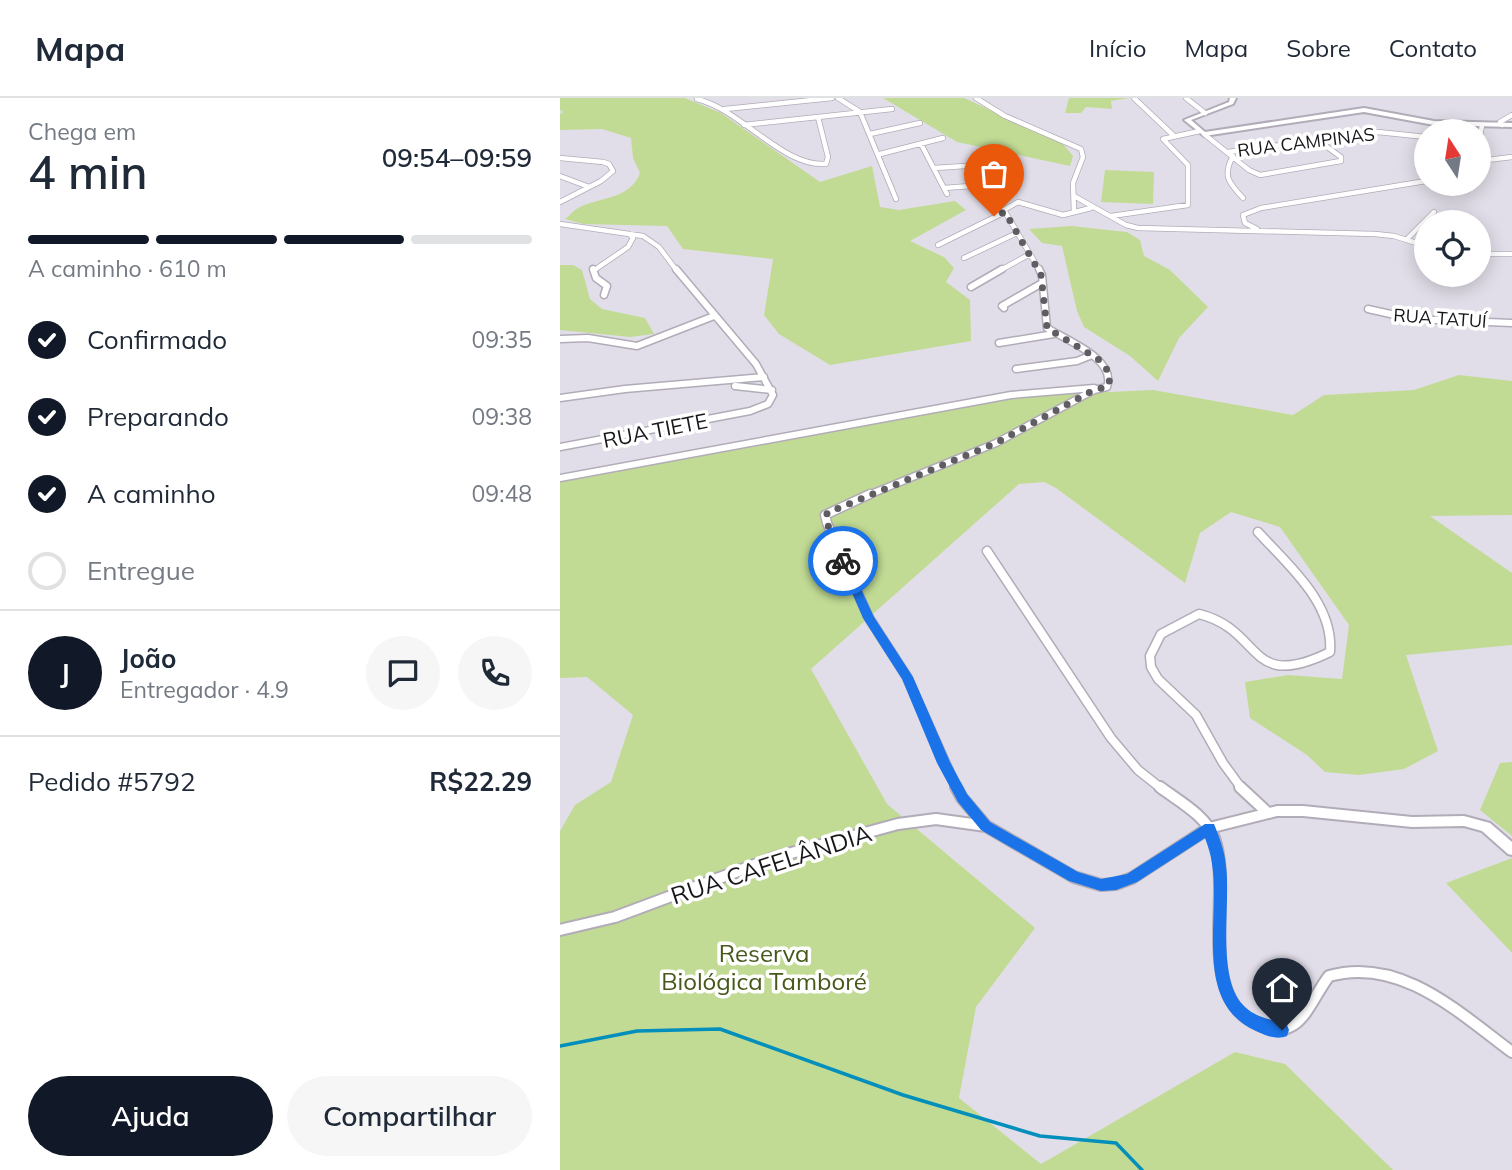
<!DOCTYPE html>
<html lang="pt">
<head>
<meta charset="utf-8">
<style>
  :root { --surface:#fff; --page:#f6f6f7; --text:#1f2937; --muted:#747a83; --line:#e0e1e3; --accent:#111827 }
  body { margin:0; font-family:Mulish,sans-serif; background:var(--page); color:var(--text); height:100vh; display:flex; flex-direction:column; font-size:26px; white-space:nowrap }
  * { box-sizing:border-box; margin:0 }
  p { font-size:23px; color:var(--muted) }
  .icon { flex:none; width:38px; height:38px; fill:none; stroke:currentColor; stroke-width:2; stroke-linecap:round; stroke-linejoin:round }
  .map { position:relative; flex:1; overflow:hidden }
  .drawer { display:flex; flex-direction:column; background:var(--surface); width:560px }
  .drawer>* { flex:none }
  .needle { width:46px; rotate:348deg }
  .controls { position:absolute; left:854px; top:21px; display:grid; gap:14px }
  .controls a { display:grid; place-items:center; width:77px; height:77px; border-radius:50%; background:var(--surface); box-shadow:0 4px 18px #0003; font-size:35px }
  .pin { position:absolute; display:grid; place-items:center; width:60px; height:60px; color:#fff; margin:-72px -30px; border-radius:50% 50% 50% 0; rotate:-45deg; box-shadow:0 0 7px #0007 }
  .pin .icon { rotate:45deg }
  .courier { position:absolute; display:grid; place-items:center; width:70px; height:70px; margin:-35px; border:5px solid #1a73e8; border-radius:50%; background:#fff; color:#222; box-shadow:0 2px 9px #0007 }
  .headline em { font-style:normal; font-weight:600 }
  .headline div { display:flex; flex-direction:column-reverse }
  .headline { display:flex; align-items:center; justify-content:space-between; height:119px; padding:0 28px }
  h1 { font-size:46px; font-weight:600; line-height:52px }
  .bar { display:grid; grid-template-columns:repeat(4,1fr); gap:10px 7px; align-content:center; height:84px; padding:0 28px }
  .bar i { height:9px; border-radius:5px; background:var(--line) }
  .bar .active { background:var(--accent) }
  .bar p { grid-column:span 4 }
  .line { display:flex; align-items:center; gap:18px; padding:0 28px; border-top:2px solid var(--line) }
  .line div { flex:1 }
  .round { display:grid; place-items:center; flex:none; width:74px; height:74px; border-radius:37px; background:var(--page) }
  ol { padding:0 28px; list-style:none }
  li { display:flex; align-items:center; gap:21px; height:77px }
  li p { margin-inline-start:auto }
  li .icon { padding:7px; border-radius:50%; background:var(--accent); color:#fff; stroke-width:4 }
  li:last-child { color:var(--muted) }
  li i { width:38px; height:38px; border:4px solid var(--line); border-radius:50% }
  .action { display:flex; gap:14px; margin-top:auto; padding:14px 28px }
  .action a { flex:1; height:80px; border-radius:42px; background:var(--accent); color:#fff; font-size:28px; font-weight:600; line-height:80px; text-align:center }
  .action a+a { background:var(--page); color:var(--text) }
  header { display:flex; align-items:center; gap:42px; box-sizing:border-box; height:98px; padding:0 35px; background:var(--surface); border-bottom:2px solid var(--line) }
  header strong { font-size:33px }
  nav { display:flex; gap:38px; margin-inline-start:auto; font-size:24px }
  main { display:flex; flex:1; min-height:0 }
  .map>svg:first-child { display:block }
  .green { fill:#c1db94 }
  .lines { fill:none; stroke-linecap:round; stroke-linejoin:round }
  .stream { stroke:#028fbb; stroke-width:3.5 }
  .street-far3-casing { stroke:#b1acb7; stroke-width:6 }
  .street-far2-casing { stroke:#b1acb7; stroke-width:9 }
  .street-far1-casing { stroke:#b1acb7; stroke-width:11 }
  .street-casing { stroke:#b1acb7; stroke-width:14 }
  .secondary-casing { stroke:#b1acb7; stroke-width:4 }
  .street-far3 { stroke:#fff; stroke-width:4.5 }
  .street-far2 { stroke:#fff; stroke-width:6 }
  .street-far1 { stroke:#fff; stroke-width:8 }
  .street { stroke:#fff; stroke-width:10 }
  .secondary { fill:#fff; fill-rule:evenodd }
  .route { fill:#1a73e8 }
  .done { stroke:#5f5c62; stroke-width:7; stroke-dasharray:0 12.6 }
  .labels { text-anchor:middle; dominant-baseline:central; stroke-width:7; stroke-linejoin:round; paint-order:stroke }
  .far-street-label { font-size:18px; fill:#18161a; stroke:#fff }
  .street-label { font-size:21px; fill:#18161a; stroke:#fff }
  .near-street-label { font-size:24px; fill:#18161a; stroke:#fff }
  .near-park-label { font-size:24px; fill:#46591b; stroke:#fff }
</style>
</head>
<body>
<header>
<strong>Mapa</strong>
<nav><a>Início</a><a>Mapa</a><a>Sobre</a><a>Contato</a></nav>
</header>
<main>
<section class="drawer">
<div class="headline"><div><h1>4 min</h1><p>Chega em</p></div><em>09:54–09:59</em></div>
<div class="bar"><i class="active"></i><i class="active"></i><i class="active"></i><i></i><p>A caminho · 610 m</p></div>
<ol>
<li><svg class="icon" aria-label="check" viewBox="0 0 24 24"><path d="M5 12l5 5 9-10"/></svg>Confirmado<p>09:35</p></li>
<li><svg class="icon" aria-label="check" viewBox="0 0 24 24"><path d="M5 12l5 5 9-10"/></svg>Preparando<p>09:38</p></li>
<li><svg class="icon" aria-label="check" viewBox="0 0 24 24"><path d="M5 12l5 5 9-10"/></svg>A caminho<p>09:48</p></li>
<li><i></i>Entregue</li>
</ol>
<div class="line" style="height:126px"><b class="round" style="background:var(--accent);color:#fff">J</b><div><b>João</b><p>Entregador · 4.9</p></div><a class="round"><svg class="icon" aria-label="chat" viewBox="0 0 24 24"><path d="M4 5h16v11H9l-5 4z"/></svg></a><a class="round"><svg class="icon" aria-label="phone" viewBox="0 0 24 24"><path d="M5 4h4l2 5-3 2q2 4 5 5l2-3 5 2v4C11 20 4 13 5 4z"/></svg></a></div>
<div class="line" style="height:91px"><div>Pedido #5792</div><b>R$22.29</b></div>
<div class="action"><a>Ajuda</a><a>Compartilhar</a></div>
</section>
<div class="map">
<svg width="952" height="1072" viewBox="0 0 952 1072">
  <rect width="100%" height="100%" fill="#e2dee9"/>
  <path class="green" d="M0 0H125L161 15 260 84 312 68 320 109 339 112 395 103 406 112 350 143 384 159 394 170 386 184 410 202 411 243 270 267 219 236 204 217 213 161 123 151 107 128 23 126 5 121C9 118 13 113 18 110 40 98 69 103 80 75L73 60 71 40 42 31 0 32V16L3 14 0 12Z
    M323 0H404L502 45 513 58 510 68 397 44Z
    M509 0H569L551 3 552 11 526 9 521 15H505Z
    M545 72 594 74 593 106 541 104Z
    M511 128 567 134 580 142 584 158 610 172 648 209 619 240 598 283 570 258 524 229 517 213 502 148 482 145 469 131Z
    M0 167H13L22 172 30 201 42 211 85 220 94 236 70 239 0 232Z
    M899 277 952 283V417L870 418 952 475V547L846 557 878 653 844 671 799 677 765 674 747 657 690 620 685 584 728 577 782 581 789 527 720 429 671 414 640 435 625 485 496 390 484 384 459 386 251 571 327 706 475 830 416 909 399 1000 481 1066 675 954 725 966 833 1072H0V733L15 707 51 684 73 617 27 579 0 580V384L461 298 593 292 733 317 764 297 854 292Z
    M952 664V738L920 712 940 665Z
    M952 760V855L886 785Z"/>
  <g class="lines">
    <path class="stream" d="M0 948 77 933 160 931 343 997 480 1038 556 1045 582 1072"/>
    <g class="street-far3-casing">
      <path id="street-far3" d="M278 0 300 14 336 101
        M416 0 445 18 521 51 523 59 513 85 514 114
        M574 0 613 37
        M626 0 645 15
        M137 1C182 12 222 69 266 66L268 59 258 19
        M165 11 272 0
        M184 27 332 11
        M942 27 940 24 952 17
        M310 36 360 25
        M644 36 689 72 700 77 781 63V59L759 43
        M919 45 922 27
        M361 46 387 96
        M919 47V57
        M668 54 818 34 866 39
        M320 56 383 40
        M673 58C662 78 669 85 683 100
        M0 60 43 64 49 66 53 73 41 83 0 104
        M919 63 952 59
        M374 70 421 67
        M0 78 29 89
        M384 90 451 85
        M514 98 566 127 578 130 815 136 834 138 866 148
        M551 118 628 107V67L603 41 640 33
        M0 126 83 138 99 149 117 173
        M697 131 685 125 683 117 701 110 866 83
        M847 141 874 114
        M378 147 445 114
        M919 156H952
        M404 160 457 135
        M33 173 68 149 73 140 69 136
        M439 173 470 156
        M480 173 444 112 458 104 503 117 531 110"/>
    </g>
    <g class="street-far2-casing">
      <path id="street-far2" d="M33 171 36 180 47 188 44 197
        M479 171 482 177 487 230C506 242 557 261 547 289
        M411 189 442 171
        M444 210 442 208 482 185
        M808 211 853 221 952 225
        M0 241 28 240 77 248 154 218
        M439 245 494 236
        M456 271 517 263 532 257
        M175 288 212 292
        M0 300 65 291 204 279
        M0 349 190 313 208 306 213 297 196 266 116 171
        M0 380 451 297 534 290
        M306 398 436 345 534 292 547 289"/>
    </g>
    <g class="street-far1-casing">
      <path id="street-far1" d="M310 396 265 417 267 425 309 520 347 579 397 691
        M427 453 551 640 578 672 602 691
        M682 691 663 665 636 617 598 581 591 569 590 558 601 536 639 516C704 532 686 595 770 554 774 505 728 467 698 434"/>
    </g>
    <g class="street-casing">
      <path id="street" d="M396 689 402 700 426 728 514 779 541 787 556 786 572 780 649 730
        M600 689C617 702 647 718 654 740 673 791 635 896 695 925 740 947 747 907 769 878 840 858 898 914 952 954
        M680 689 708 715
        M0 832 55 819 213 760 338 726 376 721 426 728"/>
    </g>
    <g class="secondary-casing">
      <path id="secondary" d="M670 0H676L673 6 631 22 645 34 804 10 874 23 952 25V29L874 27 804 14 644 38 624 22 669 4Z
        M717 708H743L852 719 904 718 930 725 952 744V757L948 756 922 733 904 728 852 729 743 718H717L649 735 645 734 643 730 645 726Z"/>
    </g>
    <use href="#street-far3" class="street-far3"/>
    <use href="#street-far2" class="street-far2"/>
    <use href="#street-far1" class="street-far1"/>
    <use href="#street" class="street"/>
    <use href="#secondary" class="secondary"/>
  </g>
  <path class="route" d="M283 459 288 463 314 519 353 579 390 664 407 696 430 724 518 774 541 781 567 776 645 726H654C659 738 665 754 666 768 671 805 656 879 683 907 696 921 711 920 727 927L729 932 727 938C717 942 706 938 696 933 632 904 661 821 652 766 651 757 648 748 645 740L577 784 556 792 541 793 509 783 421 732 398 704 377 665 342 581 303 520 278 463Z"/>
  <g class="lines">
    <path class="done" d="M283 463 267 425V415L436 345 534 292 547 289 550 281 548 273 538 261 487 230 481 177 445 114 434 118"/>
  </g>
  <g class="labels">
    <g class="far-street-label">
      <text transform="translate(746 44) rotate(-7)">RUA CAMPINAS</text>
      <text transform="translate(880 220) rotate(4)">RUA TATUÍ</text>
    </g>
    <g class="street-label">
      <text transform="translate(95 332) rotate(-11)">RUA TIETE</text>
    </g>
    <g class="near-street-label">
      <text transform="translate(211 766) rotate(-18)">RUA CAFELÂNDIA</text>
    </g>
    <g class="near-park-label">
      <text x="204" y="855">Reserva<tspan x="204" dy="28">Biológica Tamboré</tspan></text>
    </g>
  </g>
</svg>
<div class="controls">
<a><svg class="needle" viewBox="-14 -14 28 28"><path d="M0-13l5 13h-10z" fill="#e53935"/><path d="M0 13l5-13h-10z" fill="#747a83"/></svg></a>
<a><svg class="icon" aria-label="locate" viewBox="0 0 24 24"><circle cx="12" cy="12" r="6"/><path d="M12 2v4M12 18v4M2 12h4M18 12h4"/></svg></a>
</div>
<div class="pin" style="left:434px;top:118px;background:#ea580c"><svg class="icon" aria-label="bag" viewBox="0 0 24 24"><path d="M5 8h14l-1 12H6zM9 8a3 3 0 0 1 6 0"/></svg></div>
<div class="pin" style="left:722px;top:932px;background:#1f2937"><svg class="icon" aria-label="home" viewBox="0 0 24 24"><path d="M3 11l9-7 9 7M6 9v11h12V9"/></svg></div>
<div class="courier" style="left:283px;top:463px"><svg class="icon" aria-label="bike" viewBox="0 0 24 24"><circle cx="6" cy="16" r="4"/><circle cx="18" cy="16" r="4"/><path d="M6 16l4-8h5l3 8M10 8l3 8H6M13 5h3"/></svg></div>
</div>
</main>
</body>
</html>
